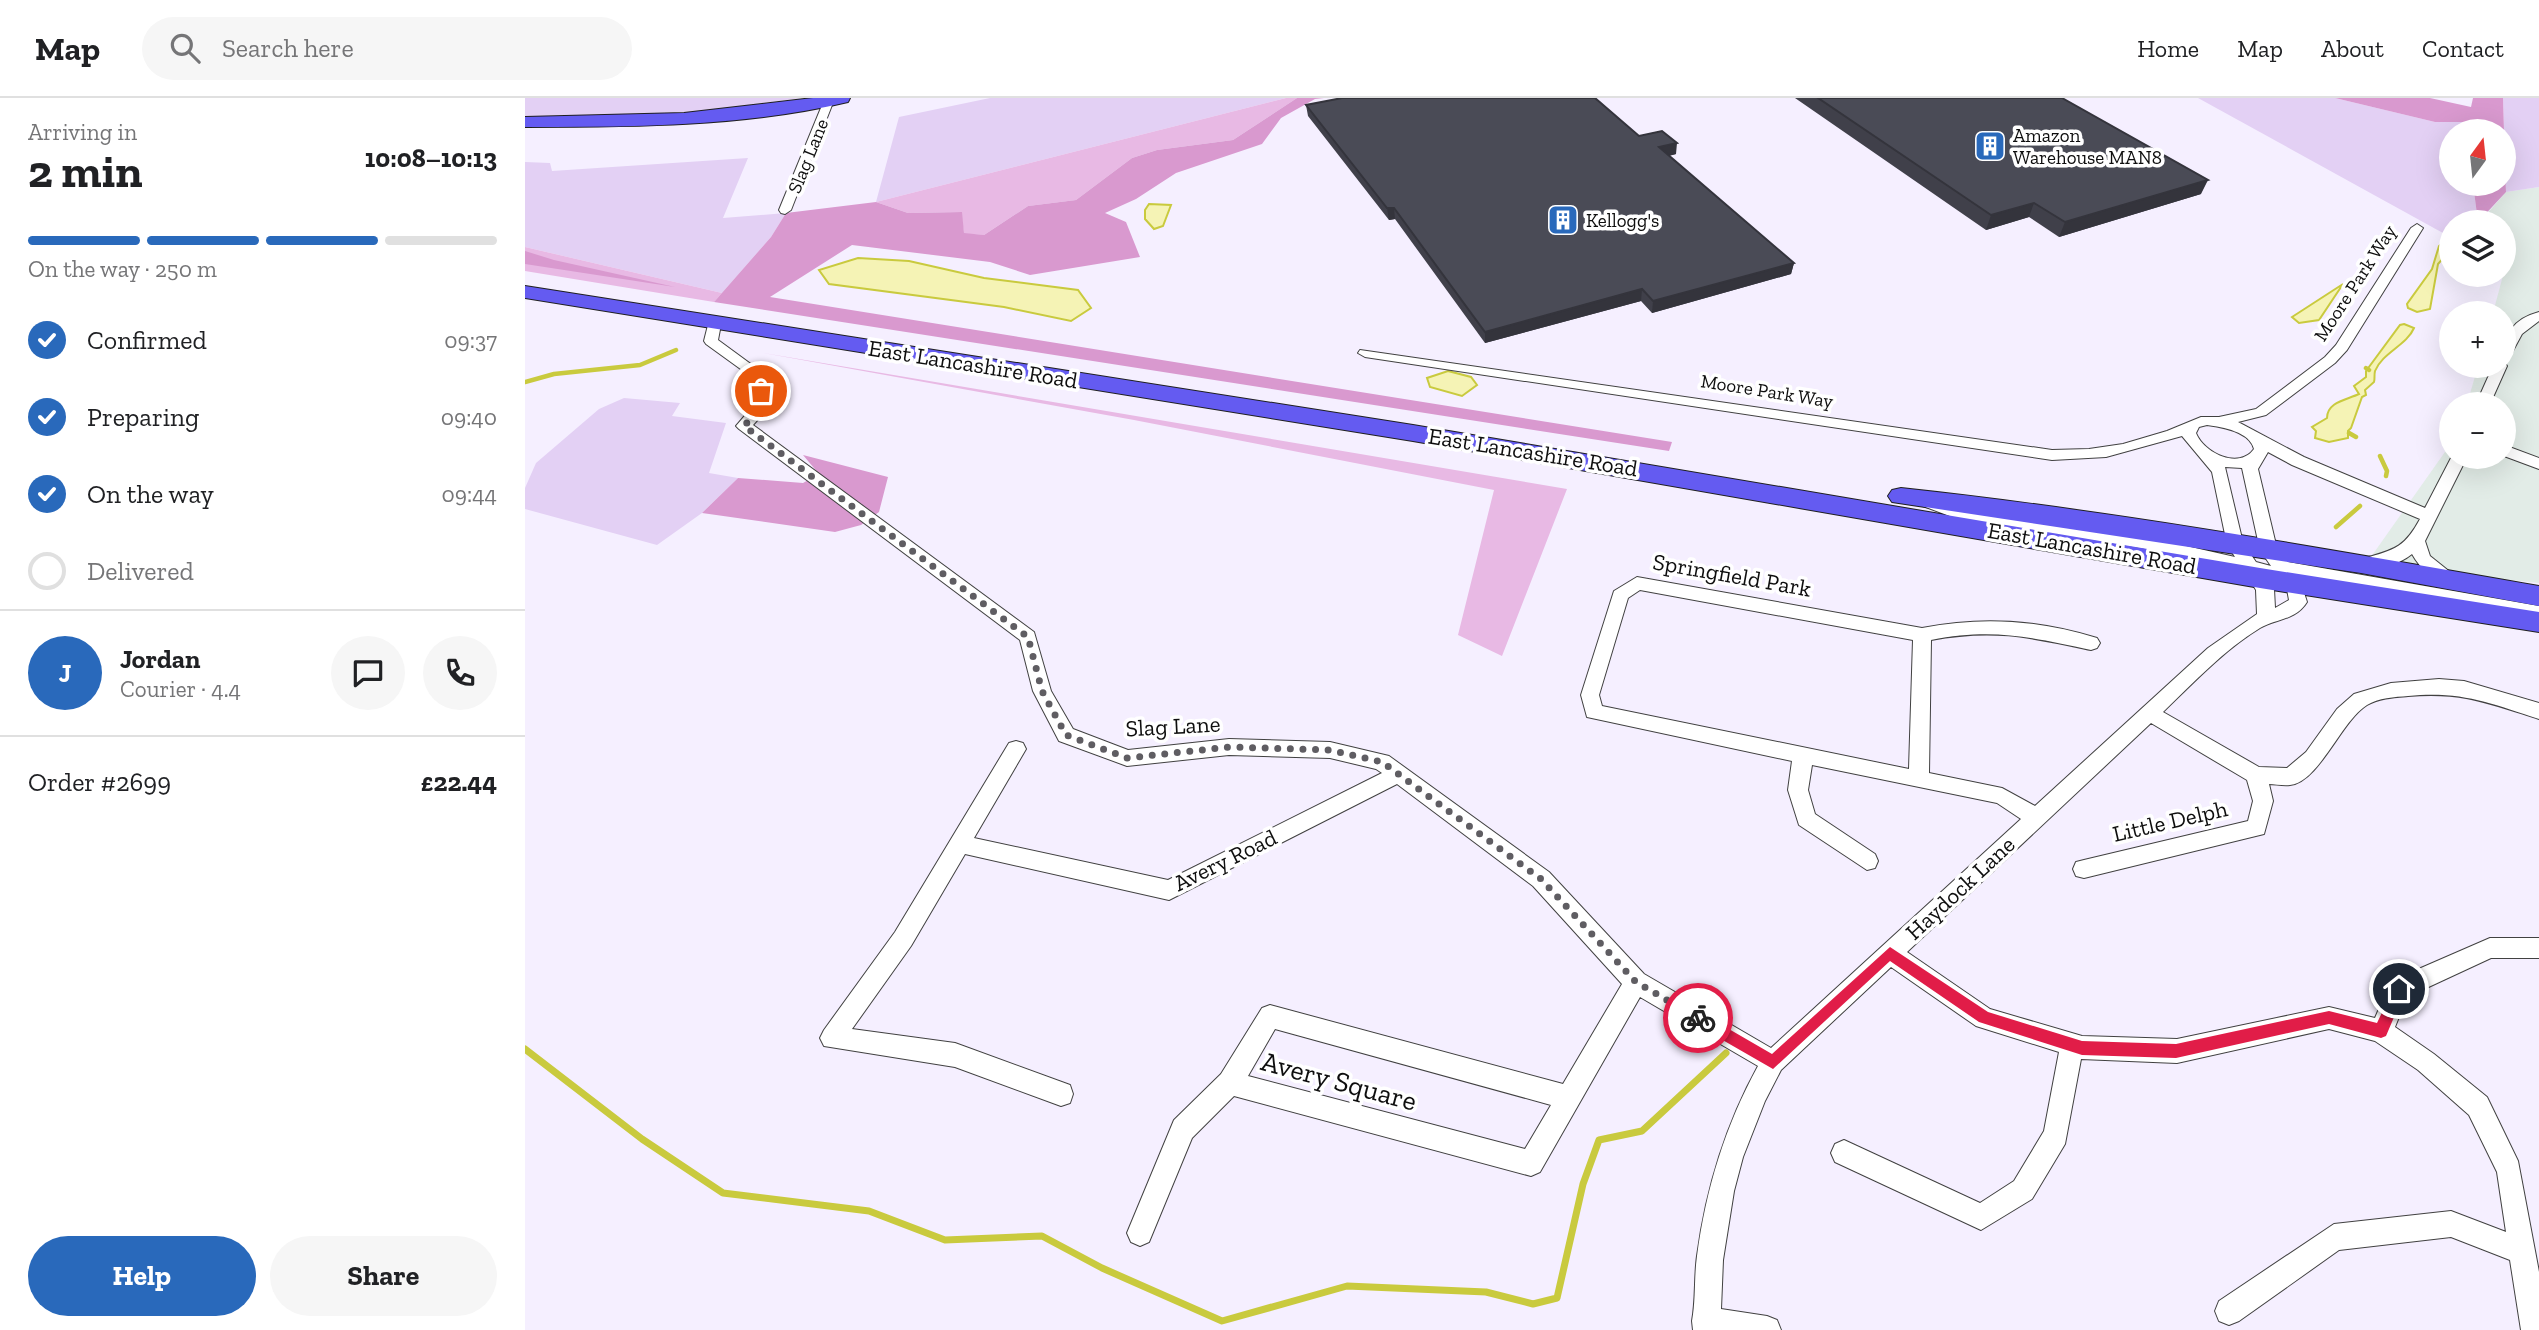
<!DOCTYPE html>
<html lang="en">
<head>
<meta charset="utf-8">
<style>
  :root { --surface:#fff; --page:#f6f6f6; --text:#202124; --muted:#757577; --line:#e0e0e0; --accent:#2969bb }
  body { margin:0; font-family:"Zilla Slab",serif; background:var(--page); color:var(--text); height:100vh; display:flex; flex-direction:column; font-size:26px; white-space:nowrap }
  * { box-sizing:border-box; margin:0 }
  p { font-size:23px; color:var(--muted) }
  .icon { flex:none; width:38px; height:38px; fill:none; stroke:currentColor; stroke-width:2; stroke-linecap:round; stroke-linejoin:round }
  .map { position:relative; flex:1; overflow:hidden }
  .panel { display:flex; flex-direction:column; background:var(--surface); width:525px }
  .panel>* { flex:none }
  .needle { width:46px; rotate:15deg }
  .controls { position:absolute; left:1914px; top:21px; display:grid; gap:14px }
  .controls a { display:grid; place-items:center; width:77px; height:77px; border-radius:50%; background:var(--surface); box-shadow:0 7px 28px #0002; font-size:35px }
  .pin { position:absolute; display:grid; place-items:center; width:60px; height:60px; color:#fff; margin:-30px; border:4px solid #fff; border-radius:50%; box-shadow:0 2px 7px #0007 }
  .courier { position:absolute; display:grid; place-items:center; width:70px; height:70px; margin:-35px; border:5px solid #e11d48; border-radius:50%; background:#fff; color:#222; box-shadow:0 2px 9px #0007 }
  .headline em { font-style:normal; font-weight:800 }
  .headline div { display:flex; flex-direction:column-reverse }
  .headline { display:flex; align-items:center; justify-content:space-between; height:119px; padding:0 28px }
  h1 { font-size:46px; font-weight:800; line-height:52px }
  .bar { display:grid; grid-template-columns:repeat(4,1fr); gap:10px 7px; align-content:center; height:84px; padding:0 28px }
  .bar i { height:9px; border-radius:5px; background:var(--line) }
  .bar .on { background:var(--accent) }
  .bar p { grid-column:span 4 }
  .line { display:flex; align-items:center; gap:18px; padding:0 28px; border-top:2px solid var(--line) }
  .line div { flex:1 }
  .round { display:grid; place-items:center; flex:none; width:74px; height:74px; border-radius:37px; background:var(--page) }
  ol { padding:0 28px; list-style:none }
  li { display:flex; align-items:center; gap:21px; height:77px }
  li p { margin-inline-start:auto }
  li .icon { padding:7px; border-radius:50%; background:var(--accent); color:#fff; stroke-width:4 }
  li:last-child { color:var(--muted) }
  li i { width:38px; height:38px; border:4px solid var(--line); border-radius:50% }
  .primary-button { display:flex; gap:14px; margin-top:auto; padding:14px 28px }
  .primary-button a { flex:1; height:80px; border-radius:42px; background:var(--accent); color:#fff; font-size:28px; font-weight:800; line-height:80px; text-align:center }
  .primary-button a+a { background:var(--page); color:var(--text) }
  header { display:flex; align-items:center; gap:42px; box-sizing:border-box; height:98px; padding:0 35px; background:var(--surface); border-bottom:2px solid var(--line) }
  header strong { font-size:33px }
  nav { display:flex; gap:38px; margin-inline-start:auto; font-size:24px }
  .search { width:490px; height:63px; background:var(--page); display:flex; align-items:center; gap:18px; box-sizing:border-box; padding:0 24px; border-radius:38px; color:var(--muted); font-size:26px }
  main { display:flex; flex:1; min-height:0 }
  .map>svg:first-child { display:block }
  .industrial { fill:#e2ece7 }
  .farmland { fill:#e3d0f4 }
  .green { fill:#e8b9e4 }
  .forest { fill:#d999cf }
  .water { fill:#f5f3b5; stroke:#c9ca3e; stroke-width:2 }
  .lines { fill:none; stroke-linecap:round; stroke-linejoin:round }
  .stream-far1 { stroke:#c9ca3e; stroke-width:4.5 }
  .stream { stroke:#c9ca3e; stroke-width:7 }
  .minor-casing { stroke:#414141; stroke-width:2 }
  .highway-casing { stroke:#1f1f1f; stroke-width:2 }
  .minor { fill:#fff; fill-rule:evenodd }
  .highway { fill:#645bf1; fill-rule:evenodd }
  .wall { fill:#40404a }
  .shaded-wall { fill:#34343c }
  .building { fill:#4a4b56; stroke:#34343c; stroke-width:2 }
  .route { fill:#e11d48 }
  .done { stroke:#5f5d62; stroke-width:7; stroke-dasharray:0 12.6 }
  .labels { text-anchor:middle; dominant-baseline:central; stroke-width:7; stroke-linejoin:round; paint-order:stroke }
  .far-poi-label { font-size:19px; fill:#0e0e0e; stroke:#fff; text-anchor:start }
  .far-street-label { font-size:19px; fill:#0e0e0e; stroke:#fff }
  .street-label { font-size:23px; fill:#0e0e0e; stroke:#fff }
  .near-street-label { font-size:28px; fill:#0e0e0e; stroke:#fff }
</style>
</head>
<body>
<header>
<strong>Map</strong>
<div class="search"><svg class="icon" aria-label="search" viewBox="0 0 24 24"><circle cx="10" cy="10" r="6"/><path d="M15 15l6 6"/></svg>Search here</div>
<nav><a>Home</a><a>Map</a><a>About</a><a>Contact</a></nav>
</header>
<main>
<section class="panel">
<div class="headline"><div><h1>2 min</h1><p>Arriving in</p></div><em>10:08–10:13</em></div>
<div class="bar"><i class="on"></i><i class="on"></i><i class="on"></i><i></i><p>On the way · 250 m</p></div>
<ol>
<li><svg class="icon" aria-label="check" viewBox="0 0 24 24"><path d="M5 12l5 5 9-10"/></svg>Confirmed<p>09:37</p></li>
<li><svg class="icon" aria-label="check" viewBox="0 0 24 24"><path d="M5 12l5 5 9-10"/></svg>Preparing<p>09:40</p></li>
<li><svg class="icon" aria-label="check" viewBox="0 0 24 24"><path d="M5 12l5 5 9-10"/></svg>On the way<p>09:44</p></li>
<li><i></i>Delivered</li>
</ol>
<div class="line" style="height:126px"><b class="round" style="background:var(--accent);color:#fff">J</b><div><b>Jordan</b><p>Courier · 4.4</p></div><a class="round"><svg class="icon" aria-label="chat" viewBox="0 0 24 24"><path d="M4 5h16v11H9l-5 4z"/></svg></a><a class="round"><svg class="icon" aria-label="phone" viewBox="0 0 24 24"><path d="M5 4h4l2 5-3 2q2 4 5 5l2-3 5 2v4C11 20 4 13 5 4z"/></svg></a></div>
<div class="line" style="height:91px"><div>Order #2699</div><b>£22.44</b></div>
<div class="primary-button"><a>Help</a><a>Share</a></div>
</section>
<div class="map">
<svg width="2014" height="1232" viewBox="0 0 2014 1232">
  <rect width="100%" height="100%" fill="#f5efff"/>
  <path class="industrial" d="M2014 89V485L1841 466 1927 344V359H1979V306H1942L1953 268H1979V215H1968L1980 170 1979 124H1955L1981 94Z"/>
  <path class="farmland" d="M0 0H277L154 16 0 19Z
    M465 0H761L351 104 374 19Z
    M1673 0H1810L1910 24H1940L1941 33H1927V86H1948L1953 124H1927V140Z
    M1978 0H2014V89L1981 94Z
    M223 60 198 120 261 115 246 139 197 195 0 149V64L25 65 27 73Z
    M99 300 155 305 147 318 201 325 184 375 213 380 177 415 132 447 0 411V390L11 365 74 311Z"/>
  <path class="green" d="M761 0H772L708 42 632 52 607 60 551 102 503 108 459 137 439 136 436 114 383 115 351 104Z
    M0 149 197 195 189 204 0 173Z
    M233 254 1042 391 977 558 933 537 969 392 609 322Z"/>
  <path class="forest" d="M772 0H799L790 1 756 20 737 46 651 75 611 101 580 115 601 124 615 159 505 177 465 164 327 147 245 199 1147 344 1144 353 189 204 246 139 261 115 351 104 383 115 437 114 439 135 459 137 503 108 551 102 607 60 632 52 708 42Z
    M1810 0H1905L1946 9 1948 0H1978L1979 33H1941L1940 24H1910Z
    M1979 47 1981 94 1953 124 1948 86H1979Z
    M0 153 29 162 150 189 0 166Z
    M278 357 363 379 354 414 336 427 310 434 177 415 213 380 278 385 294 376Z"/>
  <path class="water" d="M624 106 646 107 638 128 629 131 620 121V112Z
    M1922 141 1927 142V150L1913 166 1905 211 1892 214 1883 210 1882 206 1907 171 1914 148Z
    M333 160 384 163 459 180 553 192 566 210 546 223 479 209 304 186 294 172Z
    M1818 186 1794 222 1774 225 1767 219Z
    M1879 226 1889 230C1882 247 1857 255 1850 273 1849 277 1850 281 1849 284L1840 292 1841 297 1837 299 1826 330 1823 333V340L1804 344 1790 340 1791 333 1787 329 1802 320C1802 304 1821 302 1834 296L1829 288 1841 279V273L1875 227Z
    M923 273 946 279 952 287 937 298 905 289 902 280Z"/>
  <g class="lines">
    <path class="stream-far1" d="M1841 270 1844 272
      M0 284 29 276 115 267 151 252
      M1824 335 1831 339
      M1855 358 1862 373 1861 378
      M1811 429 1835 408"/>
    <path class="stream" d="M0 951 117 1041 198 1095 344 1113 420 1142 517 1138 577 1170 697 1223 822 1188 961 1194 1008 1206 1032 1200 1058 1086 1074 1042 1117 1033 1201 955"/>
    <g class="minor-casing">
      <path id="minor" d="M300 0 309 2 266 112 260 116 256 115 254 112Z
        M1892 126 1898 130 1822 252 1810 265 1741 317 1713 324 1779 359 1900 410 1927 358 1942 359 1900 443 1905 458 1935 482 1926 488C1909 483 1896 472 1887 456 1875 466 1849 475 1834 470L1831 466 1834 462C1866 452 1878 453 1895 421L1767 367 1743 354 1733 371 1752 451 1763 464 2014 508V522L1774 479 1782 504C1771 522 1751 521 1735 530 1699 552 1668 585 1638 614L1734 669 1762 670 1781 654 1812 611 1829 596 1866 585 1914 581 1939 583 2014 605V621C1964 605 1937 593 1883 598 1870 599 1853 600 1842 607 1816 623 1794 684 1765 687 1758 688 1750 686 1744 686L1748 703 1739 736 1559 780 1551 778 1548 771 1551 764 1559 762 1723 723 1728 703 1722 682 1626 625 1382 854 1465 911 1557 938 1652 941 1804 909 1850 920 1866 883 1965 840H2014V860H1966L1882 899 1870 929 1909 956 1962 999 1993 1063 2014 1174V1232H1996L1985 1162 1926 1139 1814 1152 1714 1223 1704 1227 1694 1223 1690 1213 1694 1203 1809 1126 1926 1113 1981 1134 1972 1074 1944 1017 1893 972 1850 943 1804 931 1652 965 1556 961 1540 1046 1507 1101 1456 1132 1310 1064 1306 1055 1310 1046 1319 1042 1455 1105 1489 1083 1519 1033 1534 954 1451 928 1366 869 1256 972 1240 1003 1218 1059 1209 1093 1198 1162 1196 1211 1242 1218 1252 1222 1256 1232H1168L1167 1223C1171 1202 1169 1179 1172 1158 1181 1091 1200 1028 1233 968L1115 899 1015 1074 1006 1078 709 998 667 1040 624 1144 615 1148 606 1144 602 1135 649 1022 696 976 737 910 745 907 1038 986 1097 886 1008 788 872 686 644 802 440 756 386 848 327 931 430 945 545 987 548 996 545 1005 536 1008 430 969 299 948 295 940 299 932 370 834 484 645 491 643 498 645 501 651 449 740 643 782 857 675 851 671 805 660 704 657 602 668 534 643 508 593 495 542 214 331 211 328 229 307 228 280 181 246 179 243 184 223H194L196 226 193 242 242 278 245 308 228 327 509 534 526 593 548 631 603 652 704 641 805 644 864 658 1024 774 1119 876 1246 950 1496 721 1472 705 1287 667 1283 692 1290 716 1350 756 1353 763 1350 770 1342 772 1274 727 1263 692 1267 663 1062 619 1056 597 1089 493 1112 479 1397 530C1458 518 1513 522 1572 540L1575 545 1572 550 1566 552C1505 539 1468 530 1406 542L1404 675 1477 690 1510 708 1683 550 1732 516 1731 492 1720 474 1626 452 1430 420 1398 408 1396 404 1404 399 1433 409 1626 440 1710 459 1702 446 1687 374 1657 338 1581 359 1527 362 840 259 833 255 835 252 1527 352 1564 351 1598 346 1642 333 1676 319H1694L1731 311 1800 259 1811 247 1886 130ZM1682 327C1698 329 1725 334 1729 351 1714 372 1679 355 1671 335L1674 329ZM1700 369 1717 370 1735 452 1746 468 1731 464 1718 445ZM1741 479 1756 480 1761 486 1764 502 1750 510 1749 491ZM1115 492 1388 542 1384 671 1077 608 1074 597 1103 500ZM750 931 1026 1007 1000 1051 723 978Z
        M2014 214V223L1997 236 1984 260 1979 261C1979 236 1988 221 2014 214Z
        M1980 265 1982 268 1965 306H1951L1968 268H1979Z
        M1979 347 2014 360V371L1979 358Z"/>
    </g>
    <g class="highway-casing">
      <path id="highway" d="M288 0H325L323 4C219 29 106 29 0 29V19L159 15Z
        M0 188 888 327 1735 470 2014 514V534L1735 490 888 343 0 200Z
        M1376 390C1590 413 1802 451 2014 488V508L1836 475 1367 404 1363 398 1367 392Z"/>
    </g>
    <use href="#minor" class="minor"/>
    <use href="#highway" class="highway"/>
  </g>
  <path class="wall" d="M1270 0H1537L1676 96 1534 139 1504 119 1461 132Z
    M781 7 1151 56 1144 58 1269 165 1266 176 1127 215 1116 203 960 245 870 121 864 122 783 18Z"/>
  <path class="shaded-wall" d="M1152 45 1151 56 1133 60 1134 49Z
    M1683 82 1676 96 1534 139 1540 124Z
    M1509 105 1504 119 1461 132 1466 117Z
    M862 110H869L870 121 864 122Z
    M1269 165 1266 176 1127 215 1128 203Z
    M1117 191 1116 203 960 245V234Z"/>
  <path class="building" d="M817 0H1070L1114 38 1137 33 1152 45 1134 49 1269 165 1128 203 1117 191 960 234 869 110H862L781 7Z
    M1293 0H1537L1683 82 1540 124 1509 105 1466 117Z"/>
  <path class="route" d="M1365 849 1463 914 1557 943 1651 946 1804 913 1852 925 1870 887H1879L1881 891 1861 938 1856 940 1804 926 1651 960 1557 957 1454 924 1365 863 1248 971 1168 925 1166 920 1173 914 1178 916 1247 956Z"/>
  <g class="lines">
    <path class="done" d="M236 293 237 308 219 328 503 539 517 593 541 637 602 660 704 649 805 652 857 664 1016 781 1111 884 1173 920"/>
  </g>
  <defs>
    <g id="building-square" transform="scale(1.575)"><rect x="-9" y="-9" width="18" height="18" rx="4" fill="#2969bb" stroke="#fff"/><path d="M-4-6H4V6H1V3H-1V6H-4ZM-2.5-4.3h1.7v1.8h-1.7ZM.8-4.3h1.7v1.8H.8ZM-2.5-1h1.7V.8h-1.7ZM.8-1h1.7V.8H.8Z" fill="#fff"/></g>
  </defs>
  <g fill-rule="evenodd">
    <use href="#building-square" x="1465" y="48"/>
    <use href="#building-square" x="1038" y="122"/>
  </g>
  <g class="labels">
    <g class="far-poi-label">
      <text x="1488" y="37">Amazon<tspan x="1488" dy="22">Warehouse MAN8</tspan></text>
      <text x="1061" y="122">Kellogg's</text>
    </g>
    <g class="far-street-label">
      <text transform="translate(283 58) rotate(-68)">Slag Lane</text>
      <text transform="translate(1830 185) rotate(-57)">Moore Park Way</text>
      <text transform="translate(1242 293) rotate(9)">Moore Park Way</text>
    </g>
    <g class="street-label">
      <text transform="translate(448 266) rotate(9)">East Lancashire Road</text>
      <text transform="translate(1008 354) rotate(9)">East Lancashire Road</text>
      <text transform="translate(1567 450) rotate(10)">East Lancashire Road</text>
      <text transform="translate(1207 477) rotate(10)">Springfield Park</text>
      <text transform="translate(648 628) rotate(-3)">Slag Lane</text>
      <text transform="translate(1645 723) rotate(-13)">Little Delph</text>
      <text transform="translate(700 762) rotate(-26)">Avery Road</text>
      <text transform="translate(1435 790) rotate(-43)">Haydock Lane</text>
    </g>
    <g class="near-street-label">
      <text transform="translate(814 983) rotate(15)">Avery Square</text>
    </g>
  </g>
</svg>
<div class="controls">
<a><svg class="needle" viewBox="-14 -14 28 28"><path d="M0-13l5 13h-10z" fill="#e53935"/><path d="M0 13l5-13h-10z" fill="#757577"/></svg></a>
<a><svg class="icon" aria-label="layers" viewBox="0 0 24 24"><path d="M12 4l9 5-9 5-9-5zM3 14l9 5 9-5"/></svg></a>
<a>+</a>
<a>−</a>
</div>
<div class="pin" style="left:236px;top:293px;background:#ea580c"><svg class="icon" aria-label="bag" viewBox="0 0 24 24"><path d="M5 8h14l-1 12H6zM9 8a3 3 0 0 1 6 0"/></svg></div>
<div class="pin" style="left:1874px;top:891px;background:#1f2937"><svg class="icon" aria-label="home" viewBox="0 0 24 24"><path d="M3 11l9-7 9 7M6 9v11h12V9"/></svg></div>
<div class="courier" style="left:1173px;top:920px"><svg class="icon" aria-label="bike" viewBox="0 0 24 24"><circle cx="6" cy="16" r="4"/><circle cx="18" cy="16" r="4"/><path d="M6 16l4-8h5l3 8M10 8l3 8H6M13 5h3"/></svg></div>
</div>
</main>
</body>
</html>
